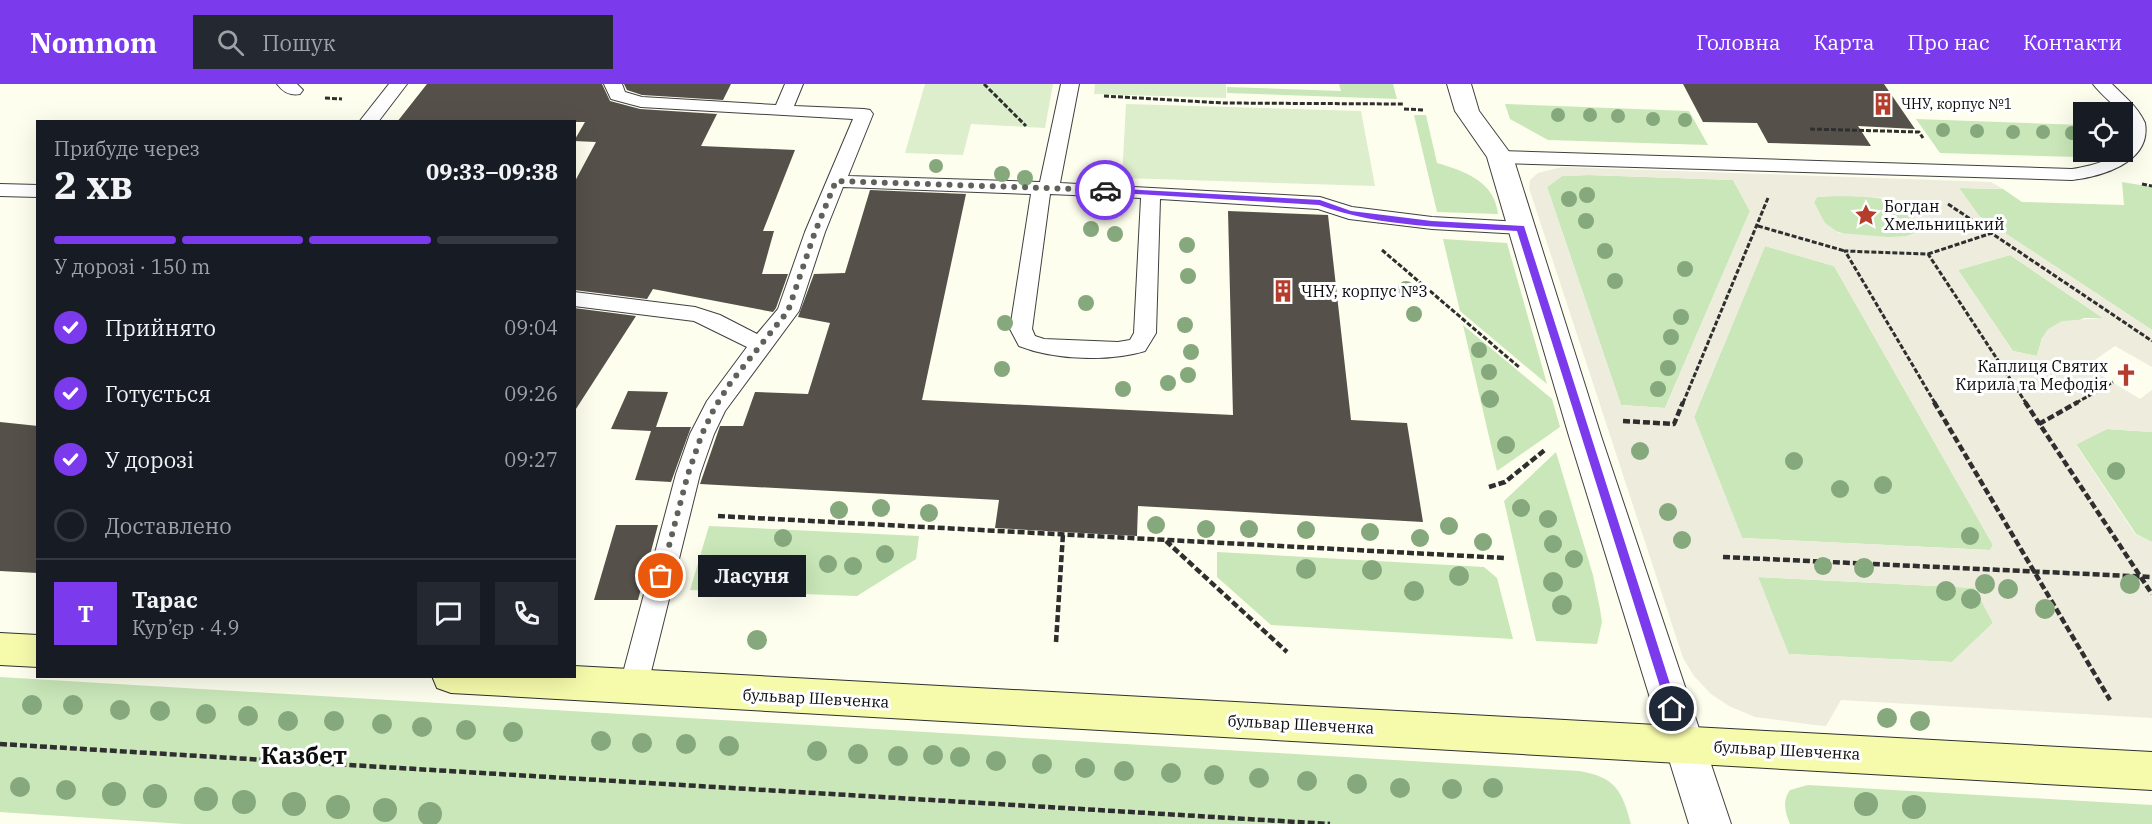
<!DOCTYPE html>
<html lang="uk">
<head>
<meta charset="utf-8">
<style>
  :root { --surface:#171b24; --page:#242831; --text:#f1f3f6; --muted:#9ea1a6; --line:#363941; --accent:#7c3aed }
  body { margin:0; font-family:"IBM Plex Serif",serif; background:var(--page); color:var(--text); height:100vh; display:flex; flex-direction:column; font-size:22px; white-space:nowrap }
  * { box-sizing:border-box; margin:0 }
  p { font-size:20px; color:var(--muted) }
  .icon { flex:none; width:33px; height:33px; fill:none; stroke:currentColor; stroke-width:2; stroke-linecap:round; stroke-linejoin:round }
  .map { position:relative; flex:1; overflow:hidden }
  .side { position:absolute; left:36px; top:36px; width:540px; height:558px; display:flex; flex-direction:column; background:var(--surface); border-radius:0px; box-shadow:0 6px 24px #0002 }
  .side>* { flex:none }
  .controls { position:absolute; left:2073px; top:18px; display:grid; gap:12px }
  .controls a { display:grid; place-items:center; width:60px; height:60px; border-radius:0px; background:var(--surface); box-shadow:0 6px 24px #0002; font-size:30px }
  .pin { position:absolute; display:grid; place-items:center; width:51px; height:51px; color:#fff; margin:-26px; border:3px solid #fff; border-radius:50%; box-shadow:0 2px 6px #0007 }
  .courier { position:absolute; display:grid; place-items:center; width:60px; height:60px; margin:-30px; border:4px solid #7c3aed; border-radius:50%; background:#fff; color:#222; box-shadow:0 2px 8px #0007 }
  .bubble { position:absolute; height:42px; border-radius:0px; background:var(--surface); box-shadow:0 6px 24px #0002; font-size:20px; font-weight:800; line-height:42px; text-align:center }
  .head em { font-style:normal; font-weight:800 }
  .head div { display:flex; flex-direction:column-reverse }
  .head { display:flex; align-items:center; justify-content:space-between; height:102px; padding:0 18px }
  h1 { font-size:39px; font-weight:800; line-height:45px }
  .bar { display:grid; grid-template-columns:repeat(4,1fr); gap:9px 6px; align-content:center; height:72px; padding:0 18px }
  .bar i { height:8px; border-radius:4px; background:var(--line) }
  .bar .active { background:var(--accent) }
  .bar p { grid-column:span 4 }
  .line { display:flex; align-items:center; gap:15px; padding:0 18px; border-top:2px solid var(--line) }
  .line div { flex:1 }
  .round { display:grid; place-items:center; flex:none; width:63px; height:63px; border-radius:0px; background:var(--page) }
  ol { padding:0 18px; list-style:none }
  li { display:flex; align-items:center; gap:18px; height:66px }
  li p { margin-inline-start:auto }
  li .icon { padding:6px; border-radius:50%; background:var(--accent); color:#fff; stroke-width:4 }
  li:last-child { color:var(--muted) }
  li i { width:33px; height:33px; border:3px solid var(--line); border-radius:50% }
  header { display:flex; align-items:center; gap:36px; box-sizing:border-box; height:84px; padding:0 30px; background:var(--accent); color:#fff }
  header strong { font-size:28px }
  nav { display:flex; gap:33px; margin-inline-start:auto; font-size:21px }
  .search { width:420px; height:54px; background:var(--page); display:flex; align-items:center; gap:15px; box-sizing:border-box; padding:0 21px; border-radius:0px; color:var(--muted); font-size:22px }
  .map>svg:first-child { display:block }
  .green { fill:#c9e7b9 }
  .pitch { fill:#dceecb }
  .plaza { fill:#edecdd; fill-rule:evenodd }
  .building { fill:#55504a }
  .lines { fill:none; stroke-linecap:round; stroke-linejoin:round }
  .service-casing { stroke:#404040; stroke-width:2 }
  .minor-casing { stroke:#404040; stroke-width:2 }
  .secondary-casing { stroke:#2f2f2f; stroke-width:2 }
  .path-far1 { stroke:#2f2f2f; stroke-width:3; stroke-dasharray:5 2; stroke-linecap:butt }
  .path { stroke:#2f2f2f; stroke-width:4.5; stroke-dasharray:7 3; stroke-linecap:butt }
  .service { fill:#fff; fill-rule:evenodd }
  .minor { fill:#fff; fill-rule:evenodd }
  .secondary { fill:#f6fbac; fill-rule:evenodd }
  .tree { fill:#86a87d }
  .route { fill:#7c3aed }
  .done { stroke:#61615c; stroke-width:6; stroke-dasharray:0 10.8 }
  .labels { text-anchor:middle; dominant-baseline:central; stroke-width:6; stroke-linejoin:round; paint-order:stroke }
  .far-poi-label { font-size:14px; fill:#0d0d0d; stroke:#fff; text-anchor:start }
  .poi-label { font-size:16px; fill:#0d0d0d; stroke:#fff; text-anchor:start }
  .street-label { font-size:16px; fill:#0d0d0d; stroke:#fff }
  .near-quarter-label { font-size:24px; font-weight:bold; fill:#0d0d0d; stroke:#fff }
</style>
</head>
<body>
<header>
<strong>Nomnom</strong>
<div class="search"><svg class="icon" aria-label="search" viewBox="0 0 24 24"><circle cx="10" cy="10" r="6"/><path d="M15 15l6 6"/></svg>Пошук</div>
<nav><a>Головна</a><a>Карта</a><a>Про нас</a><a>Контакти</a></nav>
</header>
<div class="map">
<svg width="2152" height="740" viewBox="0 0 2152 740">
  <rect width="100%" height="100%" fill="#fefeee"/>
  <path class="green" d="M1339 0H1393L1397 15 1227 9V3L1341 7Z
    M1505 20 1689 27 1708 61 1548 56 1510 35Z
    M1414 31H1426L1437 79C1465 87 1495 98 1498 130L1437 128Z
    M1916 35 2081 41 2083 43 2084 68 2078 73 1940 69Z
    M1589 91 1733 96 1750 127 1665 324 1621 321 1547 103 1562 92Z
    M2122 98 2152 103V246L1979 132 1959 104 2003 105 2022 118 2124 121Z
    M1830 112C1857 112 1916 108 1916 148 1905 158 1845 154 1832 145 1823 140 1817 127 1814 118L1817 113Z
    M1443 155 1507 159 1547 300 1460 227Z
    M1765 162 1834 182 1993 461 1990 466 1742 454 1694 333Z
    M2010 171 2103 234H2084L2042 254 2037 272 2013 267 1958 186Z
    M1463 241 1552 315 1560 343 1497 387Z
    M2107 345 2152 348V458L2136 450 2076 360Z
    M1556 368 1593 491 1600 525 1602 538 1597 560 1536 557 1504 417Z
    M709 442 919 452 916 475 857 512 690 506Z
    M1217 468 1484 483 1497 494 1513 555 1271 541 1217 493Z
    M1758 493 1975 504 1993 539 1952 578 1788 570Z
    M0 593 1579 687C1616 693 1622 707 1631 740H184L0 728Z
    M1808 701 2152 721V740H1790C1785 728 1782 717 1790 706Z"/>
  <path class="pitch" d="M925 0H1053L1045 44 971 40 963 71 905 69Z
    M1095 0H1226V14L1094 10Z
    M1126 20 1361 27 1375 102 1122 94Z"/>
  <path class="plaza" d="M1562 83 1991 98 2003 105 1959 104 1979 132 2152 246V283L2115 262 2086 282 2140 315 2152 306V348L2107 345 2076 361 2135 450 2152 458V634L1841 616 1826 642 1815 641 1755 633 1729 622 1711 610 1694 592 1683 574 1529 104 1530 96 1538 89ZM1589 91 1733 96 1750 127 1665 324 1621 321 1547 103 1562 92ZM1841 112 1885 114 1897 118 1914 137 1916 148 1909 152 1889 153 1839 149 1825 139 1814 118 1817 113ZM1765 162 1834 182 1993 461 1990 466 1742 454 1694 333ZM2010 171 2102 233V234L2062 237 2048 245 2042 254 2037 272 2013 267 1958 186ZM1758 493 1974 504 1993 539 1952 578 1789 570Z"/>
  <path class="building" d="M427 0H602L610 17 640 25 717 30 701 62 795 66 763 147H774L762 190H788L776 224 773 228 653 205 647 215 574 206V99L596 58 574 57 585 38H397Z
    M624 0H731L723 16 642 11 627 6Z
    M1683 0H1884L1915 45 1858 42 1871 62 1768 59 1757 39 1703 38Z
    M870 106 966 110 922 316 1233 331 1228 127 1328 131 1351 336 1407 339 1423 438 1138 422 1137 452 1063 448 995 444 999 416 700 400 720 342H743L755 308 808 310 830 239 798 233 814 190 845 189Z
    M574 224 636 232 574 328Z
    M628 307 668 308 656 343H691L671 398 635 396 651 347 611 345Z
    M0 338 38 342V489L0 487Z
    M616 441H658L638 516H594Z"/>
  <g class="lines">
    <g class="service-casing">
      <path id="service" d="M277 0H297L303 6 300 10C290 12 283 8 277 0Z
        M389 0H407L378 38H359Z
        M604 0H622L625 8 642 13 776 21 785 0H803L794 22 864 25 870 26 873 30 848 92 1040 98 1061 0H1079L1060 99 1320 113 1352 123 1432 133 1521 138 1528 140 1531 144 1528 148 1521 150 1432 145 1349 135 1318 125 1160 115 1156 249 1145 267C1109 278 1054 276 1019 262L1010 245 1031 110 843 103 825 148 799 227 725 327 714 350 700 390 647 604 643 613 633 616 623 613 619 604 676 390 690 350 707 317 747 263 694 237 574 222V208L695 223 720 231 757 250 778 225 805 148 853 35 641 23 611 15ZM1050 110 1141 114 1134 249 1130 256 1118 258 1044 255 1035 252 1032 245Z
        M2093 0H2112C2124 12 2138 23 2145 39 2152 80 2098 93 2072 96L1500 79 1493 77 1491 73 1493 69 1500 67 2072 85C2098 81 2152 67 2122 30 2115 21 2101 11 2093 0Z
        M0 100 38 101V113L0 112Z"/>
    </g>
    <g class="minor-casing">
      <path id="minor" d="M1447 0H1471L1479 27 1513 73 1601 352 1731 740H1689L1569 352 1487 73 1455 27Z"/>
    </g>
    <g class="secondary-casing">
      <path id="secondary" d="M0 549 38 551V583L0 581Z
        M574 582 2152 668V706L451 609 437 604 432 592H574Z"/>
    </g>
    <path class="path-far1" d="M984 0 1026 42
      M1104 12 1223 19 1403 20
      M325 14 342 15
      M1404 25 1425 26
      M1810 45 1919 48 1923 54
      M2142 100 2152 102
      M1948 120 2152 257
      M1758 142 1845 167
      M1382 166 1520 284
      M1928 170 1992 149
      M1683 319 1768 114
      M1935 319 1845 167 1928 170 2026 319
      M2076 319 2113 298"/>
    <path class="path" d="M1934 318 2110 616
      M2025 318 2152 510
      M1623 337 1674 340 1683 318
      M2039 340 2078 318
      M1489 403 1505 398 1546 365
      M718 432 1505 474
      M1166 457 1287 568
      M1723 473 2152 493
      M1056 558 1063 450
      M0 660 1330 740"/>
    <use href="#service" class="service"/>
    <use href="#minor" class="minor"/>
    <use href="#secondary" class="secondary"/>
  </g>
  <g class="tree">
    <circle cx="1558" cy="31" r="7"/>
    <circle cx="1590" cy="31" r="7"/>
    <circle cx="1618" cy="32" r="7"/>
    <circle cx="1653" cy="35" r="7"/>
    <circle cx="1685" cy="36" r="7"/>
    <circle cx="1943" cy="46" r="7"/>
    <circle cx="1977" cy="47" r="7"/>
    <circle cx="2013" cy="48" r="7"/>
    <circle cx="2043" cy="48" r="7"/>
    <circle cx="2072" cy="49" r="7"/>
    <circle cx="936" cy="82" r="7"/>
    <circle cx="1002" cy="90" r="8"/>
    <circle cx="1025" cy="94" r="8"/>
    <circle cx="1587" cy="111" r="8"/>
    <circle cx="1569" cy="115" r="8"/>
    <circle cx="1586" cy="137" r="8"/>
    <circle cx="1091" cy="145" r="8"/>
    <circle cx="1115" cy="150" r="8"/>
    <circle cx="1187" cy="161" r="8"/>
    <circle cx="1605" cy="167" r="8"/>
    <circle cx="1685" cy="185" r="8"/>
    <circle cx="1188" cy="192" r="8"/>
    <circle cx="1615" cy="197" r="8"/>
    <circle cx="1406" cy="205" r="8"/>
    <circle cx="1086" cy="219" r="8"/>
    <circle cx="1414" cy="230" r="8"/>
    <circle cx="1681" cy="233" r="8"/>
    <circle cx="1005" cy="239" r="8"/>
    <circle cx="1185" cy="241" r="8"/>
    <circle cx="1671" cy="253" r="8"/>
    <circle cx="1479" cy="266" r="8"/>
    <circle cx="1191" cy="268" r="8"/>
    <circle cx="1668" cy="284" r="8"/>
    <circle cx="1002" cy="285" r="8"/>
    <circle cx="1489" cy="288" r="8"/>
    <circle cx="1188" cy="291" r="8"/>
    <circle cx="1168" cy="299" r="8"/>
    <circle cx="1123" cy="305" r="8"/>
    <circle cx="1658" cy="305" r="8"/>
    <circle cx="1490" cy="315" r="9"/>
    <circle cx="1506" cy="361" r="9"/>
    <circle cx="1640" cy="367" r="9"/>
    <circle cx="1794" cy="377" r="9"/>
    <circle cx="2116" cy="387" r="9"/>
    <circle cx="1883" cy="401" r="9"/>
    <circle cx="1840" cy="405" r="9"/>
    <circle cx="881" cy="424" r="9"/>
    <circle cx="1521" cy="424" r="9"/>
    <circle cx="839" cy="426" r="9"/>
    <circle cx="1668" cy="428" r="9"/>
    <circle cx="929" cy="429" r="9"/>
    <circle cx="1548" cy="435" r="9"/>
    <circle cx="1156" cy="441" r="9"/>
    <circle cx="1449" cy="442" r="9"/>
    <circle cx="1206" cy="445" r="9"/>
    <circle cx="1249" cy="445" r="9"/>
    <circle cx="1306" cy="446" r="9"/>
    <circle cx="1370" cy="448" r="9"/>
    <circle cx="1970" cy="452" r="9"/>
    <circle cx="783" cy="454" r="9"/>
    <circle cx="1420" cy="454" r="9"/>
    <circle cx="1682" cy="456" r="9"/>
    <circle cx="1483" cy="458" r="9"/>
    <circle cx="1553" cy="460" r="9"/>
    <circle cx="885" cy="470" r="9"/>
    <circle cx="1574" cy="475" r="9"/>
    <circle cx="828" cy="480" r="9"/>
    <circle cx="853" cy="482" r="9"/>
    <circle cx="1823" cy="482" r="9"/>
    <circle cx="1864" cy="484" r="10"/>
    <circle cx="1306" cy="485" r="10"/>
    <circle cx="1372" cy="486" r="10"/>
    <circle cx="1459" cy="492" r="10"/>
    <circle cx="713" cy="497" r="10"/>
    <circle cx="1553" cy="498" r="10"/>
    <circle cx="1985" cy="500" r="10"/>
    <circle cx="2130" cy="500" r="10"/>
    <circle cx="2008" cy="505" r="10"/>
    <circle cx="1414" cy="507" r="10"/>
    <circle cx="1946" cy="507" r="10"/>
    <circle cx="1971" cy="515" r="10"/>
    <circle cx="1562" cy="521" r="10"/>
    <circle cx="2045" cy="525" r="10"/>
    <circle cx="757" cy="556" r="10"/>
    <circle cx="32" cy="621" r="10"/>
    <circle cx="73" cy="621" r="10"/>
    <circle cx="120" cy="626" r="10"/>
    <circle cx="160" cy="627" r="10"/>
    <circle cx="206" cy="630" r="10"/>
    <circle cx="248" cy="632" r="10"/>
    <circle cx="1887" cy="634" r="10"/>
    <circle cx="288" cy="637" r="10"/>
    <circle cx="334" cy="637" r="10"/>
    <circle cx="1920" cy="637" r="10"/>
    <circle cx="382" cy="640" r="10"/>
    <circle cx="422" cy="643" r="10"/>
    <circle cx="466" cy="646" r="10"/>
    <circle cx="513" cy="648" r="10"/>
    <circle cx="601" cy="657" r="10"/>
    <circle cx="642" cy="659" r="10"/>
    <circle cx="686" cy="660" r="10"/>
    <circle cx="729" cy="662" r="10"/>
    <circle cx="817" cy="667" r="10"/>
    <circle cx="858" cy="670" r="10"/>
    <circle cx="933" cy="671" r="10"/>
    <circle cx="898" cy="672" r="10"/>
    <circle cx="960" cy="673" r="10"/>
    <circle cx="996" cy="677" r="10"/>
    <circle cx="1042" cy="680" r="10"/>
    <circle cx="1085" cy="684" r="10"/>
    <circle cx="1124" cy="687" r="10"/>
    <circle cx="1171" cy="689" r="10"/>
    <circle cx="1214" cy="691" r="10"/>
    <circle cx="1259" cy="694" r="10"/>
    <circle cx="1307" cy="697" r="10"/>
    <circle cx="1357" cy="700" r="10"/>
    <circle cx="20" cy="703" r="10"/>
    <circle cx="1400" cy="704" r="10"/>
    <circle cx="1493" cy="704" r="10"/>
    <circle cx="1452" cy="705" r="10"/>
    <circle cx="66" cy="706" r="10"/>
    <circle cx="114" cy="710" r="12"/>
    <circle cx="155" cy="712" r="12"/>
    <circle cx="206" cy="715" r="12"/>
    <circle cx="244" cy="718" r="12"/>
    <circle cx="294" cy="720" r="12"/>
    <circle cx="1866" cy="720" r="12"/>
    <circle cx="338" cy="723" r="12"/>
    <circle cx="1914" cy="723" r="12"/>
    <circle cx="385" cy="726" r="12"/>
    <circle cx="430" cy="730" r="12"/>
  </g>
  <path class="route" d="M1105 104 1320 116 1351 127 1432 137 1524 142 1678 625 1677 629H1668L1667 625 1517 147C1452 143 1381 144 1319 121L1103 108V105Z"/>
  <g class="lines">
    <path class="done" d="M661 492 688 390 702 350 715 323 731 298 788 227 815 148 836 97 1105 106"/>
  </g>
  <defs>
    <g id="building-bare" transform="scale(1.8)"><path d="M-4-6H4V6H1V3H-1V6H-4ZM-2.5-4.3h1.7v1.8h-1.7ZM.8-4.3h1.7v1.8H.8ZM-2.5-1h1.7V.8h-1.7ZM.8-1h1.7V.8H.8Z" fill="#b53d2c" stroke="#fff" stroke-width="2.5" paint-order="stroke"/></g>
    <g id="sight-bare" transform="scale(1.8)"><path d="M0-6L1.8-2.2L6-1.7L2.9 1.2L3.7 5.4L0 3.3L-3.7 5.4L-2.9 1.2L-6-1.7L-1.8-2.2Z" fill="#b53d2c" stroke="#fff" stroke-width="2.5" paint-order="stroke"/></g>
    <g id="church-bare" transform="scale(1.8)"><path d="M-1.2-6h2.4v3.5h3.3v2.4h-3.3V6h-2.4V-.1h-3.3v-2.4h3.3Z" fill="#b53d2c" stroke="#fff" stroke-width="2.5" paint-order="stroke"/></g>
  </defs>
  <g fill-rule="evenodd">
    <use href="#building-bare" x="1883" y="20"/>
    <use href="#sight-bare" x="1866" y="131"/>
    <use href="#building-bare" x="1283" y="207"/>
    <use href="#church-bare" x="2126" y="291"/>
  </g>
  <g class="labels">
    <g class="far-poi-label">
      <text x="1901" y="20">ЧНУ, корпус №1</text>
    </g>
    <g class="poi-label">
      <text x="1884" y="122">Богдан<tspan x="1884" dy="18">Хмельницький</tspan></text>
      <text x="1301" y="207">ЧНУ, корпус №3</text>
      <text x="2108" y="282" text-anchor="end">Каплиця Святих<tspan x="2108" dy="18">Кирила та Мефодія</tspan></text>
    </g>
    <g class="street-label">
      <text transform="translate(816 614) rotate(3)">бульвар Шевченка</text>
      <text transform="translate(1301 640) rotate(3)">бульвар Шевченка</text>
      <text transform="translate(1787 666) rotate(3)">бульвар Шевченка</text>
    </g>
    <g class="near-quarter-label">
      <text x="304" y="671">Казбет</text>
    </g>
  </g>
</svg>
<div class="controls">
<a><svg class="icon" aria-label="locate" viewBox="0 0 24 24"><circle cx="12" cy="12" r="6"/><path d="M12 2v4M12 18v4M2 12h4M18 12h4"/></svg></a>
</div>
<div class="pin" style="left:661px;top:492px;background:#ea580c"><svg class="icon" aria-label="bag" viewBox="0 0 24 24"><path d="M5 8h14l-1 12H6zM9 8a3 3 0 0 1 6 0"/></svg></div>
<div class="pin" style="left:1672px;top:625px;background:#1f2937"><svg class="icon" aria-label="home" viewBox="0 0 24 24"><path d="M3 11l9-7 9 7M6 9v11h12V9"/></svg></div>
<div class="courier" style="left:1105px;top:106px"><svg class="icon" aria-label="car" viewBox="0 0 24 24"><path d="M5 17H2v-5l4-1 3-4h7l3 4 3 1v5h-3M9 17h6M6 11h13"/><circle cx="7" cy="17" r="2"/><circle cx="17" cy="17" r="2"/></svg></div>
<div class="bubble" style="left:698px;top:471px;width:108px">Ласуня</div>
<section class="side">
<div class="head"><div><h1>2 хв</h1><p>Прибуде через</p></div><em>09:33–09:38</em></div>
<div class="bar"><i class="active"></i><i class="active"></i><i class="active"></i><i></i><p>У дорозі · 150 m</p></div>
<ol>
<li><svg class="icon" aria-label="check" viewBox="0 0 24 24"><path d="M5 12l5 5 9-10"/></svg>Прийнято<p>09:04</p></li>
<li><svg class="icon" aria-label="check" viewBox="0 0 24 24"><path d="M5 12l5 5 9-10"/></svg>Готується<p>09:26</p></li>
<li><svg class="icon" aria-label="check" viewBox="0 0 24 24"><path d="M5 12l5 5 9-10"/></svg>У дорозі<p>09:27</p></li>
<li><i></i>Доставлено</li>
</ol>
<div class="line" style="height:108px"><b class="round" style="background:var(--accent);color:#fff">Т</b><div><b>Тарас</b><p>Кур’єр · 4.9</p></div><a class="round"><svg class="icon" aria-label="chat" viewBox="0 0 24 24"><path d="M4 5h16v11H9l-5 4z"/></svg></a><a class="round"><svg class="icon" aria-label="phone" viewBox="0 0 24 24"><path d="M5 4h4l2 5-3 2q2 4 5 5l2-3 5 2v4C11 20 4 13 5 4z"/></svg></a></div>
</section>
</div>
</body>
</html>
